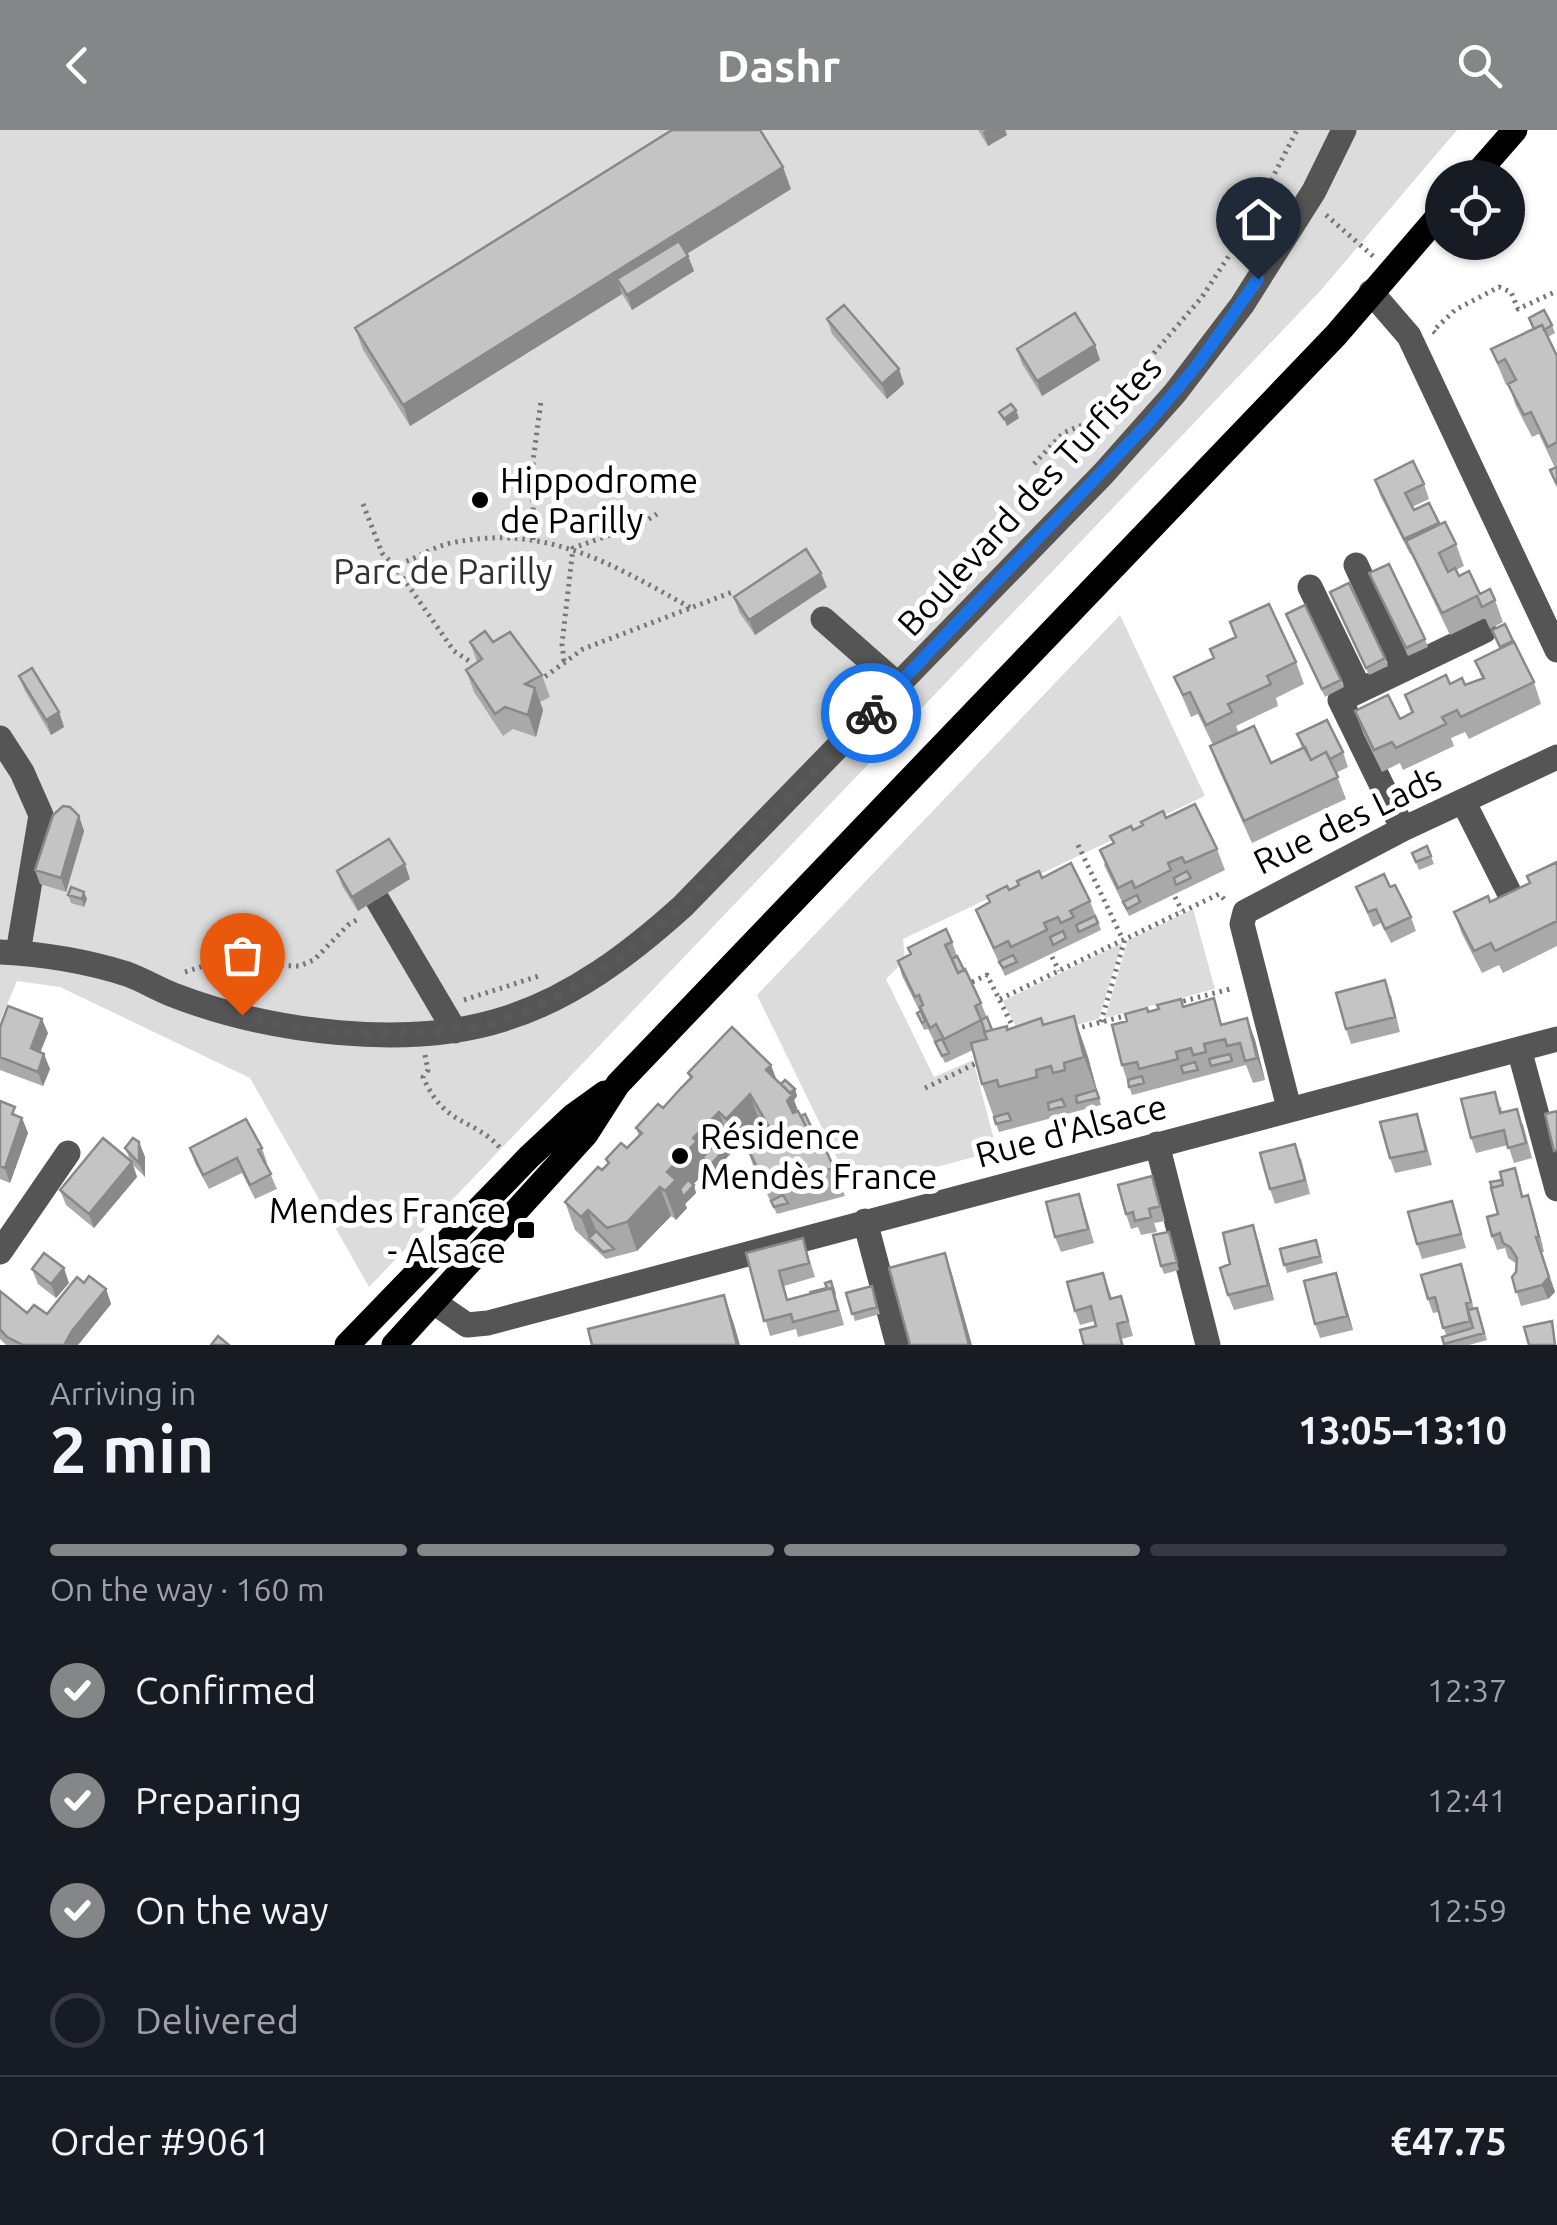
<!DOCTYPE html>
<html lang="en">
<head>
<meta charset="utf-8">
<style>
  :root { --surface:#171b24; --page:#20242c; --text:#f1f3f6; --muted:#9ea1a6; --line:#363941; --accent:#858687 }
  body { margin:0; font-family:Ubuntu,sans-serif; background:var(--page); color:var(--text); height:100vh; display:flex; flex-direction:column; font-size:38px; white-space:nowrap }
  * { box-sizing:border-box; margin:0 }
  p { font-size:32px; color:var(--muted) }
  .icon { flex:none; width:55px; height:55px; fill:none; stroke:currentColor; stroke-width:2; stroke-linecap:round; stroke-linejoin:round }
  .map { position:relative; height:1215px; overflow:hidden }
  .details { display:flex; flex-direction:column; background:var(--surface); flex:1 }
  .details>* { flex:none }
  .buttons { position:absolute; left:1425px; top:30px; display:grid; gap:20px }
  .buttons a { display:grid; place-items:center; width:100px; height:100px; border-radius:50%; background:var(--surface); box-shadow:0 2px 8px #0004; font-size:50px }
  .pin { position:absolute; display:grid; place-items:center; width:85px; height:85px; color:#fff; margin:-102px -42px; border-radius:50% 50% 50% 0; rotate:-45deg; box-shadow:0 0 10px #0007 }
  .pin .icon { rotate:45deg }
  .courier { position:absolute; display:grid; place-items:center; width:100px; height:100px; margin:-50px; border:8px solid #1a73e8; border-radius:50%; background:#fff; color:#222; box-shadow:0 2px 12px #0007 }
  .head em { font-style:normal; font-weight:700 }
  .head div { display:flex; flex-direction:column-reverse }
  .head { display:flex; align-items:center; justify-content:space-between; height:170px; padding:0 50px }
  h1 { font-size:65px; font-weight:700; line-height:75px }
  .bar { display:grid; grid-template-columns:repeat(4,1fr); gap:15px 10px; align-content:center; height:120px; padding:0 50px }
  .bar i { height:12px; border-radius:8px; background:var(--line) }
  .bar .active { background:var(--accent) }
  .bar p { grid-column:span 4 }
  .line { display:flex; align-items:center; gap:25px; padding:0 50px; border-top:2px solid var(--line) }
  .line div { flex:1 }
  ol { padding:0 50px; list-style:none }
  li { display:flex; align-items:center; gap:30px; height:110px }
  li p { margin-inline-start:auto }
  li .icon { padding:10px; border-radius:50%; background:var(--accent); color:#fff; stroke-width:4 }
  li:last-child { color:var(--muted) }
  li i { width:55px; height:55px; border:5px solid var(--line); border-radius:50% }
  header { display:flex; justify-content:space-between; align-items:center; height:130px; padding:0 50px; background:var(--accent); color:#fff; font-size:45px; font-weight:700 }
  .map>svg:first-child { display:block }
  .green { fill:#dcdcdc }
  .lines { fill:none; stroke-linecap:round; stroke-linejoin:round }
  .path { stroke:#777; stroke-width:5; stroke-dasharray:2.5 5; stroke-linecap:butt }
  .minor { stroke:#555; stroke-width:25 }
  .major { stroke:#000; stroke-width:25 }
  .wall { fill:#a9a9a9; fill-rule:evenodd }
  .shaded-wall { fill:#898989 }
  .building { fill:#c4c4c4; stroke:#898989; stroke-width:2.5 }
  .done { stroke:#595959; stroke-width:10; stroke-dasharray:0 18 }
  .route { stroke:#1a73e8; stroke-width:12 }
  .poi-dot { fill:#000; stroke:#fff; stroke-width:4 }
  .labels { text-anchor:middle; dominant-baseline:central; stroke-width:10; stroke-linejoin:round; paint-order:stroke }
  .poi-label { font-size:35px; fill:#000; stroke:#fff; text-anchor:start }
  .street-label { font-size:35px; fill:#000; stroke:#fff }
  .park-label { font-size:35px; fill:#333; stroke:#fff }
</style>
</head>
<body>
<header><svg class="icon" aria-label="back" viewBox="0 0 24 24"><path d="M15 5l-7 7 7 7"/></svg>Dashr<svg class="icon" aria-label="search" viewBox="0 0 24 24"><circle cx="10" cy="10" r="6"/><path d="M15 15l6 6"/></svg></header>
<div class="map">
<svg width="1557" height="1215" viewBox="0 0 1557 1215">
  <rect width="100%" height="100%" fill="#fff"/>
  <path class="green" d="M0 0H1457L1321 160 369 1157 250 948 60 857 17 851 0 891Z
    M1120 485 1205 666 903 809 905 830 886 849 934 947 973 930 997 1021 852 1059 757 865Z
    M1193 779 1215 859 1105 888 1128 810Z
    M1122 813 1099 889 1022 909 1003 871Z"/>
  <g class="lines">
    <path class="path" d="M1326 85 1374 127
      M1435 203 1433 201 1455 180 1499 157 1511 162 1518 179 1557 161
      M1034 334 1063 303 1087 293 1136 244 1202 167 1245 101 1297 0
      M363 374 382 423 394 435C414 431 431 417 451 413 546 393 612 434 691 478
      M533 410V331L541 271
      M394 435 454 521 472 533
      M564 531 562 514 573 418 641 394 657 384
      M539 551 583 519 735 461
      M1078 715 1123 810
      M1175 767 1182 781
      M1052 827 1059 841
      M185 842 213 833 299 836 314 830 348 795 360 788
      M972 852 987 845 1016 903
      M1000 869 1219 764 1225 770
      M464 870 539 846
      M1176 873 1234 858
      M1101 892 1125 809
      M1075 899 1132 884
      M425 925 428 940 423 947C445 998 474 987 501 1019
      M925 958 981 931"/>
    <path class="minor" d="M1371 162 1409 206 1557 520
      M1356 435 1404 539
      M1310 457 1360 560
      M823 489 898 555
      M0 608 22 642 41 685 18 823
      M1463 671 1517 778
      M1403 699 1340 570 1484 501
      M377 769 455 901
      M0 822C43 824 86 831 127 844 144 850 159 860 176 866 270 902 407 920 504 889 572 868 631 823 683 776L1103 344 1175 263 1242 175 1314 61 1344 0
      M1519 919 1557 1059
      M1289 978 1242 794 1245 782 1403 699 1557 627
      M1157 1014 1208 1215
      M865 1091 898 1215
      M0 1122 68 1023
      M435 1173 467 1195 488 1193 1557 909"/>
    <path class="major" d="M1473 48 1515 0
      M347 1215 529 1027 573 986 605 963
      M394 1215 586 1004 618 954 1336 205 1442 82"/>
  </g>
  <path class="wall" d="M978 0H1005L1007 5 988 16Z
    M791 59 687 124 694 141 632 180 622 164 410 296 363 220 355 198Z
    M827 189 899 239 904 254 887 269 832 204Z
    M1552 195 1555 203 1548 207 1557 226V358L1550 340 1555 338 1539 304 1532 307 1516 276 1508 254 1513 251 1506 255 1491 219Z
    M1095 215 1100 230 1042 266 1022 234 1017 219Z
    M1375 350 1424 354 1429 369 1412 377 1414 380 1429 373 1440 394 1456 414 1464 436 1456 440 1459 446 1480 464 1495 470 1503 492 1490 499 1485 488 1450 505 1411 424H1410L1380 365Z
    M1369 443 1425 509 1428 517 1408 526Z
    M827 457 755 505 739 482 734 467Z
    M1330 462 1385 528 1388 536 1369 545Z
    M1286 484 1341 550 1344 557 1325 567Z
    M1230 492 1296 532 1304 554 1276 568 1278 576 1236 596 1239 603 1271 633 1302 618 1297 604 1343 622 1348 637 1336 643 1346 669 1252 713 1218 638 1210 616 1213 615 1198 584 1191 587 1174 547 1213 528 1210 519 1235 507Z
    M1492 500 1534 552 1541 574 1469 609 1465 602 1451 608 1454 616 1403 640 1400 633 1382 642 1363 603 1355 581 1400 589 1411 583 1405 565 1450 554 1465 555 1482 549 1475 531 1500 519Z
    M470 512H493L542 545 550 567 540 572 543 580 536 607 513 599 503 606 474 562 466 540 477 532Z
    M19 546 59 582 64 597 51 605 25 561Z
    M79 686 84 701 66 762 40 754 35 740Z
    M1166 688 1217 719 1225 740 1129 786 1104 735 1113 713 1133 700Z
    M1427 716 1434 734 1419 740 1412 723Z
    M1557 732V816L1503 843 1499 835 1482 843 1462 804 1454 782 1490 772 1529 753Z
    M337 741 410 749 358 781 342 756Z
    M1042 748 1090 771 1101 800 1005 846 978 787 989 773 1009 760Z
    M1356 757H1390L1411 787 1416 801 1391 813 1381 793 1373 797Z
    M84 762 87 769 84 777 71 773 68 765Z
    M952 812 957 826 981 873 992 900H1008L1043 894 1074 886 1088 927 1101 975 999 1002 982 954 973 920 945 933 928 899 924 900 917 883 920 882 902 846 898 831Z
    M1391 865 1400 902 1351 914 1346 899Z
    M1183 876 1223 894 1247 888 1255 910 1265 950 1253 953 1246 935 1132 965 1122 935 1127 891 1148 882Z
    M0 897 48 903 40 922 50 939 43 956 0 940Z
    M688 943 777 950 781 954 795 959 797 966 794 970 798 981 816 1007 818 1015 816 1016 834 1038 845 1066 777 1084 754 1038 744 1010 712 1043 707 1039 693 1055 696 1063 685 1074 687 1078 676 1090 671 1086 637 1121 606 1129 575 1100 565 1072 608 1035 606 1029 627 1018 639 1006 636 998 663 978 690 949ZM760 993 764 1000 744 1009Z
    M0 971 18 986 22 988 28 1003 10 1053 0 1049Z
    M1501 976 1502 982 1523 994 1532 1028 1514 1033 1508 1015 1476 1023 1471 1008Z
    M1422 998 1432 1035 1395 1043 1390 1028Z
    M139 1012 145 1027V1047L133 1035 137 1047 94 1098 66 1075 60 1060 130 1030 125 1018Z
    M190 1018H262L267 1033 266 1034 277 1059 255 1069 242 1043 209 1059 195 1033Z
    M1301 1028 1310 1064 1275 1074 1270 1059Z
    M1152 1046 1165 1091 1154 1093 1157 1102 1141 1105 1138 1097 1131 1099 1126 1084Z
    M1520 1053 1523 1066 1533 1080 1544 1122H1541L1555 1162 1548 1169 1521 1176 1512 1147 1516 1142 1517 1134 1508 1128 1505 1118 1497 1120 1492 1106 1498 1084Z
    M1452 1071 1466 1118 1422 1129 1417 1114Z
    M1084 1078 1094 1113 1061 1122 1055 1107Z
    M803 1108 815 1147 784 1156 788 1170 834 1159 844 1195 798 1207 796 1199 770 1206 746 1123Z
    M1171 1109 1179 1140 1164 1144 1161 1136Z
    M1258 1110 1274 1170 1234 1180 1228 1165 1230 1134Z
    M1316 1110 1323 1133 1287 1143 1280 1119Z
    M1461 1134 1474 1179 1477 1178 1487 1210 1469 1215H1444L1442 1207 1446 1205 1439 1182 1433 1183 1428 1169Z
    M32 1139 69 1153 56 1168 38 1154Z
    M1103 1143 1112 1168 1121 1166 1126 1181 1133 1206 1122 1209 1124 1215H1084L1096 1196 1095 1191 1080 1195 1075 1181Z
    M1336 1143 1353 1200 1320 1208 1315 1194Z
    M84 1153 106 1159 111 1174 78 1215H6L0 1209V1161L27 1183 47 1184Z
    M872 1156 880 1184 855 1191 846 1163Z"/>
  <path class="shaded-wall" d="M986 0H1005L1007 5 988 16 983 2Z
    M783 37 791 59 625 162 617 149 622 164 410 296 403 275Z
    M688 126 694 141 632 180 627 165Z
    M1095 215 1100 230 1042 266 1037 251Z
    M899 239 904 254 887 269 882 254Z
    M1016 280 1019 288 1007 296 1004 289Z
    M821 443 827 457 755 505 749 490Z
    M535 558 543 580 536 607 528 585Z
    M59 582 64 597 51 605 46 590Z
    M79 686 84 701 66 762 61 748Z
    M405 734 410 749 358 781 352 767Z
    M84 762 87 769 84 777 82 769Z
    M1074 886 1088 927 1099 968 1084 927Z
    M1247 888 1255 910 1265 950 1257 928Z
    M42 889 48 903 36 933 31 918Z
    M44 924 50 939 43 956 38 942Z
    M771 935 782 964 766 940Z
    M795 959 797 966 794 970 803 994 784 971Z
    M750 964 760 993 712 1043 709 1036 734 1010 726 989Z
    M719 982 729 1010 705 1032 707 1040 682 1066 694 1055 696 1063 685 1074 687 1078 676 1090 665 1061 667 1042 693 1008Z
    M22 988 28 1003 10 1053 5 1038Z
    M139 1012 145 1027V1047L139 1033Z
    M132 1032 137 1047 94 1098 89 1084Z
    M660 1057 671 1086 637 1121 627 1092Z
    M1528 1065 1533 1080 1544 1122 1539 1107Z
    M588 1080 599 1108H589L592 1116 581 1087Z
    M1253 1095 1258 1110 1274 1170 1268 1155Z
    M1536 1107 1555 1162 1548 1169 1542 1155Z
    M945 1123 952 1144 972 1215H969Z
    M64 1138 69 1153 56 1168 51 1154Z
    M1336 1143 1341 1158 1353 1200 1347 1186Z
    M106 1159 111 1174 78 1215H64L72 1201Z
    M724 1165 734 1194 740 1215H737Z"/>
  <path class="building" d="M672 0H760L783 37 403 275 355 198Z
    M679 111 688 126 627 165 617 149Z
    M844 175 899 239 882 254 827 189Z
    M1544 180 1552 195 1544 200 1542 195 1534 199 1529 188Z
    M1075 183 1095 215 1037 251 1017 219Z
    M1542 195 1557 226V312L1548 317 1531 282 1524 285 1508 254 1516 250 1505 229 1498 233 1491 219Z
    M1011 274 1016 280 1004 289 999 282Z
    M1413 331 1424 354 1405 363 1414 380 1429 373 1439 393 1404 409 1375 350Z
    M1557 337V353H1556L1550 340Z
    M1445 392 1456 414 1439 423 1448 442 1455 438 1459 446 1469 441 1480 464 1490 459 1495 470 1482 477 1477 466 1442 483 1406 411Z
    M806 419 821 443 749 490 734 467Z
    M1389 434 1425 509 1406 518 1369 443Z
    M1349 453 1385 528 1366 538 1330 462Z
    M1269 474 1296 532 1267 546 1271 554 1228 574 1232 582 1206 595 1190 562 1183 565 1174 547 1214 528 1210 519 1236 507 1230 492Z
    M1305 475 1341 550 1322 559 1286 484Z
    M1505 494 1513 511 1500 517 1492 500Z
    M485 501 493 512 510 502 542 545 525 554 535 558 528 585 505 577 495 584 466 540 482 529 470 512Z
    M1514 512 1534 552 1461 587 1457 580 1442 587 1446 594 1396 618 1392 612 1374 620 1355 581 1388 565 1400 589 1413 582 1405 565 1446 545 1450 554 1462 548 1465 555 1484 548 1475 531Z
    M32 538 59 582 46 590 19 546Z
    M1327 590 1343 622 1330 629 1326 622 1311 630 1297 604Z
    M1254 596 1271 633 1305 617 1311 630 1326 622 1338 647 1244 691 1210 616Z
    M1195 674 1217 719 1185 733 1182 727 1168 733 1171 740 1135 758 1132 751 1118 758 1100 720 1114 713 1110 706 1131 696 1133 700 1143 695 1141 692 1163 681 1166 688Z
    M63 676 70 677 79 686 61 748 35 740 53 685Z
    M389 709 405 734 352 767 337 741Z
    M1427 716 1431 726 1416 732 1412 723Z
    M1557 732V791L1495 821 1491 813 1474 821 1454 782 1488 766 1490 772 1530 753 1527 746Z
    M1071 733 1090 771 1070 781 1074 787 1061 793 1058 787 1044 793 1047 800 1011 817 1008 811 994 818 976 780 990 772 987 766 1007 756 1009 760 1019 755 1017 751 1039 741 1042 748Z
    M1187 741 1191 748 1176 755 1174 748Z
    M1384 744 1390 757 1395 755 1411 787 1385 799 1376 779 1368 782 1356 757Z
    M71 757 84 762 82 769 68 765Z
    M1137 765 1140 772 1127 779 1123 772Z
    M1095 786 1098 793 1079 802 1076 795Z
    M946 799 952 812 945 815 958 843 965 839 981 873 975 876 981 890 944 909 936 894 930 898 920 877 923 875 919 865 915 867 898 831 911 824 908 818Z
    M1063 801 1066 808 1053 815 1050 807Z
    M1013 825 1017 832 1003 838 999 832Z
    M957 826 964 840 958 843 952 829Z
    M1385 850 1395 887 1346 899 1336 863Z
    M1214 868 1221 895 1247 888 1257 928 1245 931 1240 913 1227 916 1225 909 1204 914 1206 922 1193 925 1191 918 1176 922 1178 929 1139 939 1137 932 1122 935 1112 895 1127 891 1125 884 1147 878 1148 882 1159 879 1157 875 1181 869 1183 877Z
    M8 876 42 889 31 918 44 924 38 942 0 927V897Z
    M921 881 925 891 922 893 917 883Z
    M1074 886 1084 927 1064 933 1065 940 1053 943 1051 936 1036 940 1037 947 999 957 997 950 982 954 971 913 987 909 984 902 1007 896V900L1041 888 1043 895Z
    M987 887 992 900 985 902 981 890Z
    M732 897 771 935 766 940 792 965 787 971 793 983 798 981 817 1019 824 1016 834 1038 780 1052 776 1044 763 1050 744 1010 769 997 750 964 726 989 719 982 693 1008 697 1011 667 1042 676 1050 665 1061 660 1057 627 1092 607 1098 588 1080 581 1087 565 1072 598 1037 602 1040 609 1033 606 1029 621 1013 627 1018 642 1003 636 998 658 974 663 978 681 958 692 947 688 943Z
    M942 909 949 923 942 926 935 912Z
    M1230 924 1232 931 1211 936 1209 929Z
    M1195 932 1198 940 1183 943 1181 936Z
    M1142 946 1144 953 1129 957 1128 950Z
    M785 950 795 959 790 963 781 954Z
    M1096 960 1099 968 1077 973 1076 966Z
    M1495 962 1500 983 1517 979 1526 1013 1508 1018 1504 1000 1471 1008 1461 969Z
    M1062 969 1065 976 1049 980 1048 973Z
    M0 971 15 977 12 984 22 988 5 1038 0 1036Z
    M1557 981V1020L1554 1021 1545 984Z
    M1008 983 1011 990 996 994 994 987Z
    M805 984 816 1007 812 1009 801 986Z
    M1417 984 1426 1021 1390 1028 1380 992Z
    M246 989 262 1018 258 1020 271 1044 250 1055 237 1028 203 1045 190 1018Z
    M726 1003 734 1010 709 1036 705 1032 703 1027Z
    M103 1008 132 1032 89 1084 60 1060Z
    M133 1008 139 1012V1033L125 1018Z
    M1295 1014 1305 1050 1270 1059 1260 1023Z
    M1515 1038 1522 1067 1528 1065 1539 1107H1536L1549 1147 1542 1155 1516 1162 1512 1147 1516 1142 1517 1128 1510 1117 1503 1113 1500 1103 1492 1106 1487 1087 1498 1084 1491 1058 1503 1055 1500 1042Z
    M1152 1046 1160 1076 1149 1079 1151 1087 1135 1091 1133 1082 1126 1084 1118 1055Z
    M688 1050 694 1055 683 1067 680 1059Z
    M1502 1050 1503 1055 1492 1058 1490 1052Z
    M1079 1064 1088 1099 1055 1107 1046 1072Z
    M783 1065 788 1073 774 1077 771 1071Z
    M1452 1071 1461 1104 1417 1114 1408 1082Z
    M1253 1095 1268 1155 1228 1165 1220 1138 1230 1134 1223 1103Z
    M596 1101 614 1119 603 1122 589 1108Z
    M1169 1102 1177 1132 1161 1136 1153 1105Z
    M803 1108 809 1133 779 1141 787 1170 832 1158 838 1180 793 1192 791 1184 764 1191 746 1123Z
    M1316 1110 1320 1126 1284 1135 1280 1119Z
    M44 1123 64 1138 51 1154 32 1139Z
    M945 1123 969 1215H910L889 1138Z
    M1461 1134 1471 1172 1466 1173 1470 1191 1443 1198 1435 1167 1428 1169 1421 1145Z
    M1103 1143 1110 1169 1121 1166 1128 1191 1117 1194 1122 1215H1084L1080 1200 1096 1196 1091 1176 1075 1181 1067 1152Z
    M1336 1143 1347 1186 1315 1194 1304 1151Z
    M89 1146 106 1159 72 1201 64 1215H23L7 1207 0 1199V1161L27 1183 34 1175 47 1184 77 1147 84 1153Z
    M831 1151 835 1165 832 1158 812 1163 811 1162 827 1158 825 1153Z
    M872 1156 877 1177 852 1184 846 1163Z
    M724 1165 737 1215H592L588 1199Z
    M1477 1178 1484 1203 1444 1214 1442 1207 1473 1198 1468 1180Z
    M1552 1191 1555 1215H1529L1524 1197Z
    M218 1206 229 1215H211Z"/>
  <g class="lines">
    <path class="done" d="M242 885C291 899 341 904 393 903 432 902 469 901 506 889 605 855 678 782 749 709 790 667 830 625 871 583"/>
    <path class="route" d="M871 583 1151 290 1198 234 1258 149"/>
  </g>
  <g class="poi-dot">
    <circle cx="480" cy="370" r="10"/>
    <circle cx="680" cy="1026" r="10"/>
    <rect x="516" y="1090" width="20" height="20" rx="5"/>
  </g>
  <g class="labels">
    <g class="poi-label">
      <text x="500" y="350">Hippodrome<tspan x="500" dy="40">de Parilly</tspan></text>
      <text x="700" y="1006">Résidence<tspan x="700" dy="40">Mendès France</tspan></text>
      <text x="506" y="1080" text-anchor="end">Mendes France<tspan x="506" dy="40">- Alsace</tspan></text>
    </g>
    <g class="street-label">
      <text transform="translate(1029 365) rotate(-47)">Boulevard des Turfistes</text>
      <text transform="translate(1347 689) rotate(-26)">Rue des Lads</text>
      <text transform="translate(1071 1000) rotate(-15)">Rue d'Alsace</text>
    </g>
    <g class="park-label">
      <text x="443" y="441">Parc de Parilly</text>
    </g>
  </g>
</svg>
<div class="buttons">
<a><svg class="icon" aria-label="locate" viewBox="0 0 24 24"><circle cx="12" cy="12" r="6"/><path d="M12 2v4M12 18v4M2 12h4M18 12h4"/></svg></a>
</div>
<div class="pin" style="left:242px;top:885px;background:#ea580c"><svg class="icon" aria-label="bag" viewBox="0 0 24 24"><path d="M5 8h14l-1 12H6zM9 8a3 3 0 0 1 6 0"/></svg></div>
<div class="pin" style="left:1258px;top:149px;background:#1f2937"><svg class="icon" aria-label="home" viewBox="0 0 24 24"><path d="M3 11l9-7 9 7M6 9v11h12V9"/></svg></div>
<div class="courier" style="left:871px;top:583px"><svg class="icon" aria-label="bike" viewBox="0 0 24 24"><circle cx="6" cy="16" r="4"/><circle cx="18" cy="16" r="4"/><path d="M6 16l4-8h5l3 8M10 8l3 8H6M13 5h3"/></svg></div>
</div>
<section class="details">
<div class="head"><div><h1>2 min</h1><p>Arriving in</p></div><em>13:05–13:10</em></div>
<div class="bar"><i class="active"></i><i class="active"></i><i class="active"></i><i></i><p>On the way · 160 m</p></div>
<ol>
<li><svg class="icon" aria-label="check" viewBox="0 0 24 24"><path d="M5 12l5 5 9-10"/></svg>Confirmed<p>12:37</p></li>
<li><svg class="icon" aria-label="check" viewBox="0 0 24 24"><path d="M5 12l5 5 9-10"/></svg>Preparing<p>12:41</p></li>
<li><svg class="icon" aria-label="check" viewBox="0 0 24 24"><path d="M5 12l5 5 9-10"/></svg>On the way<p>12:59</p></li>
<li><i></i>Delivered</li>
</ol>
<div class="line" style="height:130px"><div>Order #9061</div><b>€47.75</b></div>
</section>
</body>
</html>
